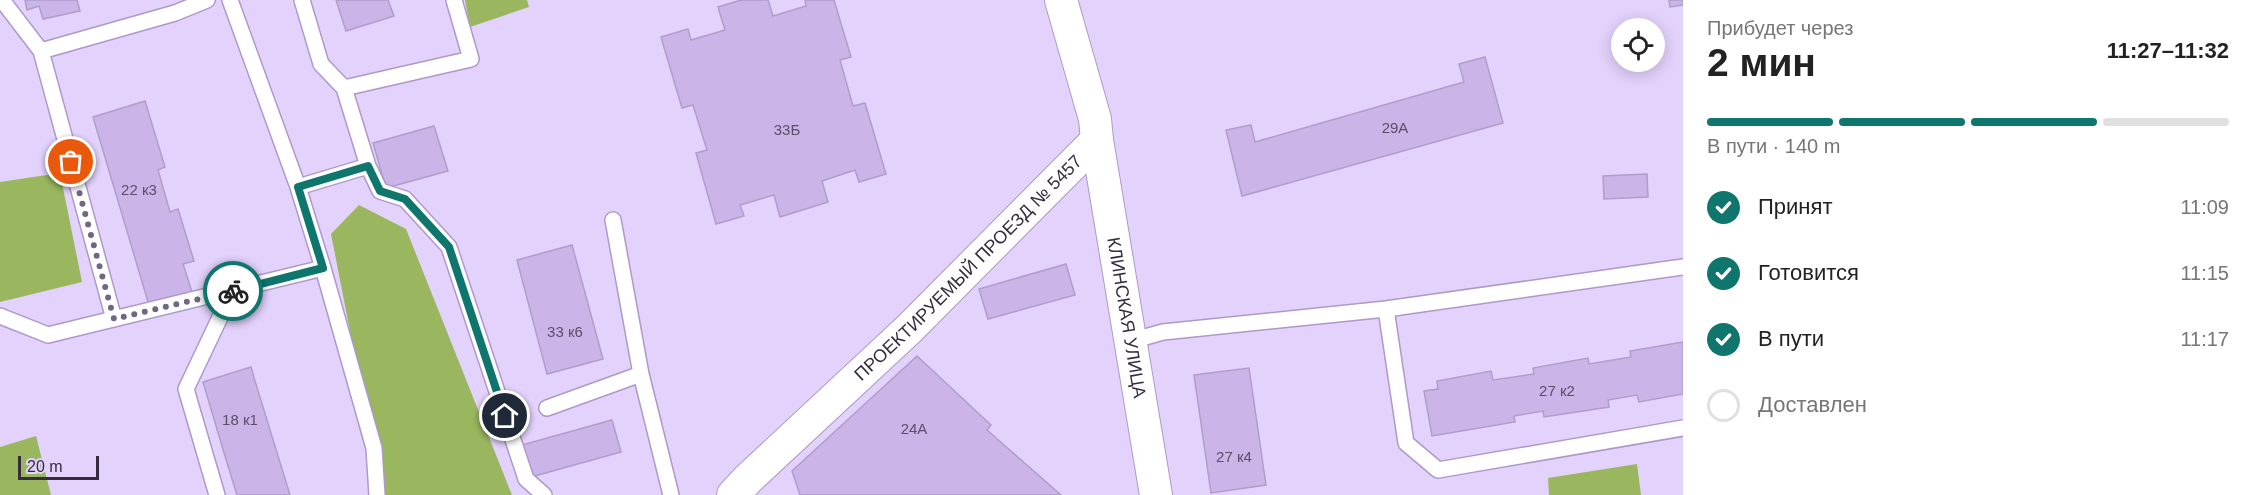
<!DOCTYPE html>
<html lang="ru">
<head>
<meta charset="utf-8">
<style>
  :root { --surface:#fff; --page:#f2f2f2; --text:#222; --muted:#767676; --line:#e0e0e0; --accent:#0f766e }
  body { margin:0; font-family:Helvetica,sans-serif; background:var(--page); color:var(--text); height:100vh; display:flex; flex-direction:column; font-size:22px; white-space:nowrap }
  * { box-sizing:border-box; margin:0 }
  p { font-size:20px; color:var(--muted) }
  .icon { flex:none; width:33px; height:33px; fill:none; stroke:currentColor; stroke-width:2; stroke-linecap:round; stroke-linejoin:round }
  .map { position:relative; flex:1; overflow:hidden }
  .details { display:flex; flex-direction:column; background:var(--surface); width:570px }
  .details>* { flex:none }
  .tools { position:absolute; left:1611px; top:18px; display:grid; gap:12px }
  .tools a { display:grid; place-items:center; width:54px; height:54px; border-radius:50%; background:var(--surface); box-shadow:0 3px 15px #0003; font-size:30px }
  .scale { position:absolute; left:18px; bottom:15px; width:81px; box-sizing:border-box; padding-left:6px; border:3px solid #352c40; border-top:0; font-size:16px; line-height:21px; white-space:nowrap; color:#352c40; -webkit-text-stroke:4px #e3d2fc; paint-order:stroke }
  .pin { position:absolute; display:grid; place-items:center; width:51px; height:51px; color:#fff; margin:-26px; border:3px solid #fff; border-radius:50%; box-shadow:0 2px 6px #0007 }
  .courier { position:absolute; display:grid; place-items:center; width:60px; height:60px; margin:-30px; border:4px solid #0f766e; border-radius:50%; background:#fff; color:#222; box-shadow:0 2px 8px #0007 }
  .overview em { font-style:normal; font-weight:700 }
  .overview div { display:flex; flex-direction:column-reverse }
  .overview { display:flex; align-items:center; justify-content:space-between; height:102px; padding:0 24px }
  h1 { font-size:39px; font-weight:700; line-height:45px }
  .bar { display:grid; grid-template-columns:repeat(4,1fr); gap:9px 6px; align-content:center; height:72px; padding:0 24px }
  .bar i { height:8px; border-radius:4px; background:var(--line) }
  .bar .on { background:var(--accent) }
  .bar p { grid-column:span 4 }
  ol { padding:0 24px; list-style:none }
  li { display:flex; align-items:center; gap:18px; height:66px }
  li p { margin-inline-start:auto }
  li .icon { padding:6px; border-radius:50%; background:var(--accent); color:#fff; stroke-width:4 }
  li:last-child { color:var(--muted) }
  li i { width:33px; height:33px; border:3px solid var(--line); border-radius:50% }
  main { display:flex; flex:1; min-height:0 }
  .map>svg:first-child { display:block }
  .green { fill:#9ab75f }
  .building { fill:#cbb5e8; stroke:#b19ccd; stroke-width:1.5 }
  .lines { fill:none; stroke-linecap:round; stroke-linejoin:round }
  .service-casing { stroke:#ae99ca; stroke-width:18 }
  .minor-casing { stroke:#ae99ca; stroke-width:34 }
  .service { stroke:#fff; stroke-width:15 }
  .minor { stroke:#fff; stroke-width:32 }
  .done { stroke:#726682; stroke-width:6; stroke-dasharray:0 10.8 }
  .route { stroke:#0f766e; stroke-width:8 }
  .labels { text-anchor:middle; dominant-baseline:central; stroke-width:6; stroke-linejoin:round; paint-order:stroke }
  .number-label { font-size:15px; fill:#5a4e6a }
  .street-label { font-size:18px; fill:#352c40; stroke:#e3d2fc }
</style>
</head>
<body>
<main>
<div class="map">
<svg width="1683" height="495" viewBox="0 0 1683 495">
  <rect width="100%" height="100%" fill="#e3d2fc"/>
  <path class="green" d="M465 0H527L529 7 470 27Z
    M60 173 82 282 0 302V182Z
    M359 205 406 229 512 495H382L331 234Z
    M36 436 51 495H0V447Z
    M1637 464 1641 495H1549L1548 478Z"/>
  <path class="building" d="M25 0H77L80 11 43 19 39 6 27 10Z
    M336 0H388L394 16 346 31Z
    M741 0H768L773 16 806 6 805 0H834L851 57 840 60 853 106 865 103 886 174 859 182 855 170 822 181 828 202 780 217 774 195 740 205 744 216 716 224 696 153 707 150 693 105 682 108 661 37 688 29 691 40 725 30 718 7Z
    M1669 0H1683V5L1670 7Z
    M1485 57 1503 123 1242 196 1226 130 1251 125 1255 142 1464 82 1459 64Z
    M145 101 165 167 158 170 170 212 178 209 194 261 183 264 192 292 149 305 93 117Z
    M434 126 448 171 386 188 373 143Z
    M1647 174 1648 197 1604 199 1603 176Z
    M572 245 603 359 547 374 517 260Z
    M1066 264 1075 295 988 319 979 289Z
    M1683 342V394L1639 402 1637 395 1608 400 1609 407 1544 417 1543 411 1514 416 1515 422 1432 436 1424 391 1438 389 1437 381 1491 371 1493 380 1534 374 1533 368 1588 358 1589 364 1631 357 1630 351Z
    M917 356 991 425 987 430 1061 495H800L792 471Z
    M251 367 255 381 290 495H237L225 456 203 382Z
    M1249 368 1266 485 1211 493 1194 375Z
    M612 420 621 452 531 477 522 445Z"/>
  <g class="lines">
    <g class="service-casing">
      <path id="service" d="M2 0 41 51 114 319
        M230 0 298 187 323 268
        M302 0 321 64 344 88 368 166 380 191 405 199 449 247 526 479 544 495
        M41 51 175 13 207 0
        M344 88 471 59 454 0
        M298 187 368 166
        M613 220 641 374
        M1386 309 1406 443 1438 470 1683 428
        M0 316 48 335 323 268 374 448 377 495
        M1131 341 1163 332 1386 309 1683 267
        M547 408 641 374 671 495
        M217 495 186 389 233 290"/>
    </g>
    <g class="minor-casing">
      <g id="minor">
        <path id="s1" d="M1097 140 1156 495"/>
        <path id="s2" d="M733 495 748 479 909 329 1097 140 1095 119 1061 0"/>
      </g>
    </g>
    <use href="#service" class="service"/>
    <use href="#minor" class="minor"/>
  </g>
  <g class="lines">
    <path class="done" d="M71 162 114 319 233 291"/>
    <path class="route" d="M233 291 323 268 298 187 368 166 380 191 405 199 449 247 505 416"/>
  </g>
  <g class="labels">
    <g class="number-label">
      <text x="1395" y="127">29А</text>
      <text x="787" y="129">33Б</text>
      <text x="139" y="189">22 к3</text>
      <text x="565" y="331">33 к6</text>
      <text x="1557" y="390">27 к2</text>
      <text x="240" y="419">18 к1</text>
      <text x="914" y="428">24А</text>
      <text x="1234" y="456">27 к4</text>
    </g>
    <g class="street-label">
      <text stroke="none"><textPath href="#s2" startOffset="327">ПРОЕКТИРУЕМЫЙ ПРОЕЗД № 5457</textPath></text>
      <text stroke="none"><textPath href="#s1" startOffset="180">КЛИНСКАЯ УЛИЦА</textPath></text>
    </g>
  </g>
</svg>
<div class="tools">
<a><svg class="icon" aria-label="locate" viewBox="0 0 24 24"><circle cx="12" cy="12" r="6"/><path d="M12 2v4M12 18v4M2 12h4M18 12h4"/></svg></a>
</div>
<div class="scale">20 m</div>
<div class="pin" style="left:71px;top:162px;background:#ea580c"><svg class="icon" aria-label="bag" viewBox="0 0 24 24"><path d="M5 8h14l-1 12H6zM9 8a3 3 0 0 1 6 0"/></svg></div>
<div class="pin" style="left:505px;top:416px;background:#1f2937"><svg class="icon" aria-label="home" viewBox="0 0 24 24"><path d="M3 11l9-7 9 7M6 9v11h12V9"/></svg></div>
<div class="courier" style="left:233px;top:291px"><svg class="icon" aria-label="bike" viewBox="0 0 24 24"><circle cx="6" cy="16" r="4"/><circle cx="18" cy="16" r="4"/><path d="M6 16l4-8h5l3 8M10 8l3 8H6M13 5h3"/></svg></div>
</div>
<section class="details">
<div class="overview"><div><h1>2 мин</h1><p>Прибудет через</p></div><em>11:27–11:32</em></div>
<div class="bar"><i class="on"></i><i class="on"></i><i class="on"></i><i></i><p>В пути · 140 m</p></div>
<ol>
<li><svg class="icon" aria-label="check" viewBox="0 0 24 24"><path d="M5 12l5 5 9-10"/></svg>Принят<p>11:09</p></li>
<li><svg class="icon" aria-label="check" viewBox="0 0 24 24"><path d="M5 12l5 5 9-10"/></svg>Готовится<p>11:15</p></li>
<li><svg class="icon" aria-label="check" viewBox="0 0 24 24"><path d="M5 12l5 5 9-10"/></svg>В пути<p>11:17</p></li>
<li><i></i>Доставлен</li>
</ol>
</section>
</main>
</body>
</html>
